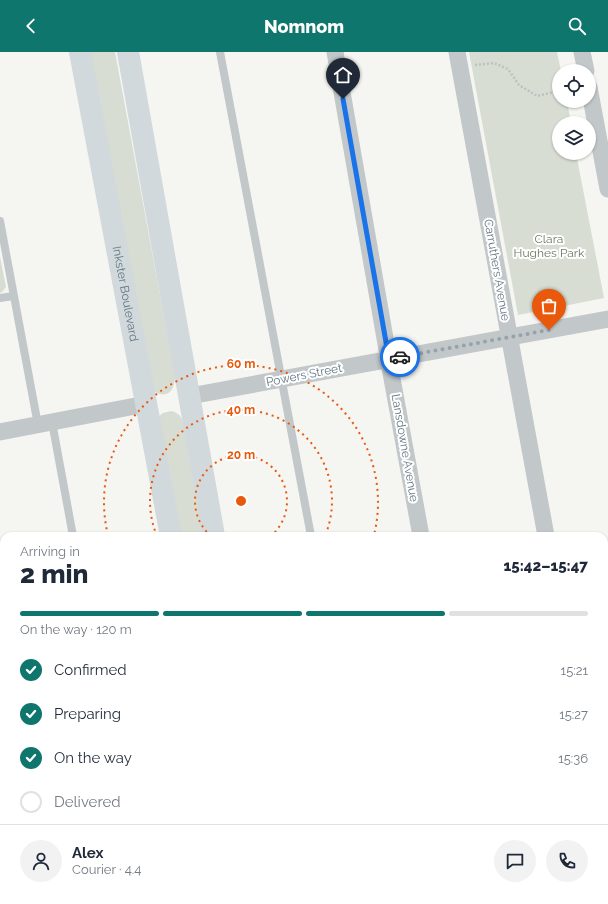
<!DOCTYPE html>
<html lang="en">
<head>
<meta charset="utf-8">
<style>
  :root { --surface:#fff; --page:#f2f2f3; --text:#1f2937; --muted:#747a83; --line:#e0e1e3; --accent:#0f766e }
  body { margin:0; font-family:Raleway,sans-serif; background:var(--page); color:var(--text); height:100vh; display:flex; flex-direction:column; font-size:15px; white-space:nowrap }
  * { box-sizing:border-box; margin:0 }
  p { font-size:13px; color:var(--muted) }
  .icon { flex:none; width:22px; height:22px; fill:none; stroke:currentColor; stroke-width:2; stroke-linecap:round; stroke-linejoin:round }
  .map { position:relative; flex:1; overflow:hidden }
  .details { position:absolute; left:0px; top:480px; width:608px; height:372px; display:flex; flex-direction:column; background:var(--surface); border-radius:12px 12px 0 0; box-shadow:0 1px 3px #0004 }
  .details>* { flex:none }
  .tools { position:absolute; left:552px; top:12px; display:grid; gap:8px }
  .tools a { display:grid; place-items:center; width:44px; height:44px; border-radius:50%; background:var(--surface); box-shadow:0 1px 3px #0004; font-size:20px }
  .pin { position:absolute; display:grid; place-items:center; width:34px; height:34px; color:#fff; margin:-41px -17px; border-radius:50% 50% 50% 0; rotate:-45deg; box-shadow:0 0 4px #0007 }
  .pin .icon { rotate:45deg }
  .courier { position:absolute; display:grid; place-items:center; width:40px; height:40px; margin:-20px; border:3px solid #1a73e8; border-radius:50%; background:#fff; color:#222; box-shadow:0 1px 5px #0007 }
  .head em { font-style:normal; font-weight:800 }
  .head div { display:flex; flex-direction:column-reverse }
  .head { display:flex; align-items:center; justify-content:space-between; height:68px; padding:0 20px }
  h1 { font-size:26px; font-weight:800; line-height:30px }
  .bar { display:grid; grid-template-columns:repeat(4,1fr); gap:6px 4px; align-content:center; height:48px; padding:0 20px }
  .bar i { height:5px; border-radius:3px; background:var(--line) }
  .bar .selected { background:var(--accent) }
  .bar p { grid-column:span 4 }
  .line { display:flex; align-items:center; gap:10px; padding:0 20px; border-top:1px solid var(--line) }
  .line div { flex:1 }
  .round { display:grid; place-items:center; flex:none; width:42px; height:42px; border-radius:21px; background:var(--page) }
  ol { padding:0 20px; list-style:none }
  li { display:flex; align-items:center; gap:12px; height:44px }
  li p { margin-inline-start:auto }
  li .icon { padding:4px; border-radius:50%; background:var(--accent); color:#fff; stroke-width:4 }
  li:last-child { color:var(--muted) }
  li i { width:22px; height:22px; border:2px solid var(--line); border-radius:50% }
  header { display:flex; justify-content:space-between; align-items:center; height:52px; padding:0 20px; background:var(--accent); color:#fff; font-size:18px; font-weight:800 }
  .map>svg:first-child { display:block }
  .green { fill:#d7ddd2 }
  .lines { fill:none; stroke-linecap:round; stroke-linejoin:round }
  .path { stroke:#bec0c2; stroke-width:2.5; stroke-dasharray:2 2; stroke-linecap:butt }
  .lane { stroke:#c2c7c9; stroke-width:8 }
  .street { stroke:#c2c7c9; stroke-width:17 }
  .secondary { stroke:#d2d9dc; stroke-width:22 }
  .done { stroke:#95a3aa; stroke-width:4; stroke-dasharray:0 7.2 }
  .route { stroke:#1a73e8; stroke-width:5 }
  .ring { fill:none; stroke:#e8590c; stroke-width:2; stroke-dasharray:2 4 }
  .labels { text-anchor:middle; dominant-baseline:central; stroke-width:4; stroke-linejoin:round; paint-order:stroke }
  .park-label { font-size:12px; fill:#687b61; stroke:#fff }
  .street-label { font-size:12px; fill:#627784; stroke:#fff }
  .centre { fill:#e8590c; stroke:#fff; stroke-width:2 }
  .ring-label { font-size:12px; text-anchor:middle; font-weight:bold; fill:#e8590c; stroke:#fff; stroke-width:4; stroke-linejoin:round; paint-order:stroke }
</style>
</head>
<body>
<header><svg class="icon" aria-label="back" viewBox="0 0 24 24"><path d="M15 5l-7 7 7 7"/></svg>Nomnom<svg class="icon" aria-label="search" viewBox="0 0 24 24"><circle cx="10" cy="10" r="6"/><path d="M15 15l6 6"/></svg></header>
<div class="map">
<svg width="608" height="852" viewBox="0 0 608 852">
  <rect width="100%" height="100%" fill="#f5f5f1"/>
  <path class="green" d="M88 0H115L175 324C175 332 172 345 160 342 158 342 156 340 154 339Z
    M469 0H557L561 19H559V49H567L571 71H559V101H576L604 246 518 263Z
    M0 205 6 235 2 240 0 241Z
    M171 359C179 361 181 364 184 372L205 484H177L159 364 163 361Z
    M245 848H271L272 852H245Z"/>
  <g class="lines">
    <path class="path" d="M475 13 494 11 508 17 519 33 537 44 559 39"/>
    <path class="lane" d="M220 0 311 484
      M0 169 38 373
      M0 246 13 244
      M52 370 73 484
      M35 848 36 852
      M139 848 140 852
      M378 848 379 852"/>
    <path class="street" d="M335 0 393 332 421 484
      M457 0 546 484
      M582 0 586 19
      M589 35 608 137
      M190 344 608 267
      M0 380 146 352
      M0 596 4 617
      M604 791 608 812
      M488 848 489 852"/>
    <g class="secondary">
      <path id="s1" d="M80 0 171 484"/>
      <path d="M128 0 214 484"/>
      <path d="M604 736 608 735"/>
      <path d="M0 848 4 847"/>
      <path d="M238 848 239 852"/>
      <path d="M279 848 280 852"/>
    </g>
  </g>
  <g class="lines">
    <path class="done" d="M400 305 549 278"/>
    <path class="route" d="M343 47 389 307 400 305"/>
  </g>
  <g class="ring">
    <path d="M211 484A46 46 0 1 1 271 484"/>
    <path d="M157 484A91 91 0 1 1 325 484"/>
    <path d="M108 483A137 137 0 1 1 374 483"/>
  </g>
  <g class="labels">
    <g class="park-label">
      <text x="549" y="187">Clara<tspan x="549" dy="14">Hughes Park</tspan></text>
    </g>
    <g class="street-label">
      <text transform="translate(497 218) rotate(80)">Carruthers Avenue</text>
      <text stroke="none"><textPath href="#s1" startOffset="246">Inkster Boulevard</textPath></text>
      <text transform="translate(304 323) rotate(-11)">Powers Street</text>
      <text transform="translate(405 396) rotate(80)">Lansdowne Avenue</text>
    </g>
  </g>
  <circle cx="241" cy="449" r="6" class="centre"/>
  <g class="ring-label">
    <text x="241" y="316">60 m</text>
    <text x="241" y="362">40 m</text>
    <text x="241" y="407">20 m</text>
  </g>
</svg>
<div class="tools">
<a><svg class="icon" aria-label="locate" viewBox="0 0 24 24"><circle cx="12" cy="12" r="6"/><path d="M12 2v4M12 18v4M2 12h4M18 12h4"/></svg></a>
<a><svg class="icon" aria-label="layers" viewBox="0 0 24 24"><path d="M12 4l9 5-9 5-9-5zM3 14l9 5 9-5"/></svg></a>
</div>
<div class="pin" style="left:549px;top:278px;background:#ea580c"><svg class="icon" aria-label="bag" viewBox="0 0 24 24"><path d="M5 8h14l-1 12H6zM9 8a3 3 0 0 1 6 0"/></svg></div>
<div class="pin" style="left:343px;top:47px;background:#1f2937"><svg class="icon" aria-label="home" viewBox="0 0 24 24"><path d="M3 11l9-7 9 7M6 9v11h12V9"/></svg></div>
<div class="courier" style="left:400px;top:305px"><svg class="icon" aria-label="car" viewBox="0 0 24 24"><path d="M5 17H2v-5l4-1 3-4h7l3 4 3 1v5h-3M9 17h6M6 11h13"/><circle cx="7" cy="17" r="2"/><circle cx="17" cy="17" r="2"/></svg></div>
<section class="details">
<div class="head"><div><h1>2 min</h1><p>Arriving in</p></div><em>15:42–15:47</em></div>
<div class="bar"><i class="selected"></i><i class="selected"></i><i class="selected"></i><i></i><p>On the way · 120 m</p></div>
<ol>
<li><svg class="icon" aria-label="check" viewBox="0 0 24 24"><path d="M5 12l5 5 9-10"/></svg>Confirmed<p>15:21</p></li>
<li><svg class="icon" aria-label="check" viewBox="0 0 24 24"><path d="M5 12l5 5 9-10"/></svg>Preparing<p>15:27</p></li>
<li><svg class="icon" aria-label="check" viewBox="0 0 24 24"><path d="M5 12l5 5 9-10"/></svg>On the way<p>15:36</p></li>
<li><i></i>Delivered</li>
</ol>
<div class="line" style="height:72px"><a class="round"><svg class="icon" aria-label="person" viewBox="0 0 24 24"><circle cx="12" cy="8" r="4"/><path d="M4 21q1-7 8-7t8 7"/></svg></a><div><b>Alex</b><p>Courier · 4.4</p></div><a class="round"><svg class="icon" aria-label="chat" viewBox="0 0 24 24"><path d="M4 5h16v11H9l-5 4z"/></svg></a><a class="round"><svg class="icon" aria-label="phone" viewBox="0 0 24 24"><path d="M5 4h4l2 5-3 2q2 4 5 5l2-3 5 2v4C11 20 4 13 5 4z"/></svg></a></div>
</section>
</div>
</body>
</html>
